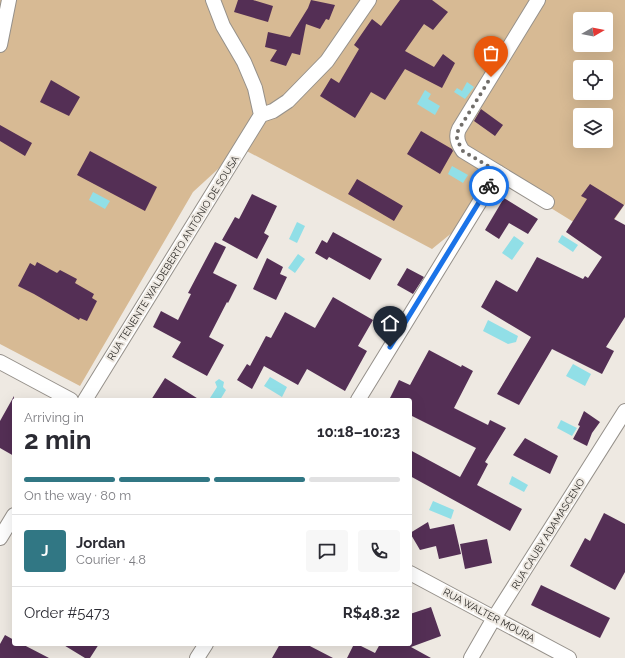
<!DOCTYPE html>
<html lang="en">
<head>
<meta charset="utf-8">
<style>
  :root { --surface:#fff; --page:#f7f7f7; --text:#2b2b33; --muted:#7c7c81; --line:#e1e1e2; --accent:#317784 }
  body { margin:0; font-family:Raleway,sans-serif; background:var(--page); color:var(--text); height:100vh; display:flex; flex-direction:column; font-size:15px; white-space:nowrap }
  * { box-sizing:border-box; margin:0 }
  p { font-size:13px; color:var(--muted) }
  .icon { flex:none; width:22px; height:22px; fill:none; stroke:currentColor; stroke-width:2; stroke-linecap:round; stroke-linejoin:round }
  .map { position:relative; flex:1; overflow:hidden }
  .panel { position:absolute; left:12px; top:398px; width:400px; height:248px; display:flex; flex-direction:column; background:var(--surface); border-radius:4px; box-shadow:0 4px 16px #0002 }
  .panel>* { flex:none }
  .needle { width:26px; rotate:81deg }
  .controls { position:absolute; left:573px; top:12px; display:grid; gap:8px }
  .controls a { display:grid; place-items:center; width:40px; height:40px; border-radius:4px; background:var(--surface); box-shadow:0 4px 16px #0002; font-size:20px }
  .pin { position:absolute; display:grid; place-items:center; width:34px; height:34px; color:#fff; margin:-41px -17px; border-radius:50% 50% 50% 0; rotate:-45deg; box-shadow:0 0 4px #0007 }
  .pin .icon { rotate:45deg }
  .courier { position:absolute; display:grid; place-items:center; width:40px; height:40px; margin:-20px; border:3px solid #1a73e8; border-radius:50%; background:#fff; color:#222; box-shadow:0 1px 5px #0007 }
  .summary em { font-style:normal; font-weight:700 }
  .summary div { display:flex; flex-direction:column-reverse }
  .summary { display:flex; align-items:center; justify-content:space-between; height:68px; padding:0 12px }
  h1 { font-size:26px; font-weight:700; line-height:30px }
  .bar { display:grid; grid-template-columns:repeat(4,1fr); gap:6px 4px; align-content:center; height:48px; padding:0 12px }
  .bar i { height:5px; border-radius:3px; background:var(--line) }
  .bar .on { background:var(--accent) }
  .bar p { grid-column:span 4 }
  .line { display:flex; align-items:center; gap:10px; padding:0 12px; border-top:1px solid var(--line) }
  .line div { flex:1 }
  .round { display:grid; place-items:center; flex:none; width:42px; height:42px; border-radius:4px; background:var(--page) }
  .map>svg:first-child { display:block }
  .green { fill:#d7ba94; fill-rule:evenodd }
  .water { fill:#91dfe7 }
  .building { fill:#542f55 }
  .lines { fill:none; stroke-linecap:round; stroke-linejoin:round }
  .street-casing { stroke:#95908a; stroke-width:16 }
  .street { stroke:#fff; stroke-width:14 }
  .done { stroke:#716e6a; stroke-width:4; stroke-dasharray:0 7.2 }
  .route { stroke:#1a73e8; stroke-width:5 }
  .labels { text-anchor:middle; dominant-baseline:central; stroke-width:4; stroke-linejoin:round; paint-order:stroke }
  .street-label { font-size:10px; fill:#2e2c29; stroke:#eee9e2 }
</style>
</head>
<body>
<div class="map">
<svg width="625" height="658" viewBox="0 0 625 658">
  <rect width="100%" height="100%" fill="#eee9e2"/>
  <path class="green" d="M0 0H625V204L601 239 512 184 432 249 241 148 193 192 80 386 0 344ZM580 19H606V45H580ZM580 67H606V93H580ZM580 115H606V141H580Z"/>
  <path class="water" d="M467 82 474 87 465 99 454 92 457 88 462 91Z
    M425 90 431 94 428 99 440 106 435 115 417 104Z
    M452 166 468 175 463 183 448 174Z
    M93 192 110 201 105 209 89 200Z
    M297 222 305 226 297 243 289 239Z
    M562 235 578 245 573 252 558 242Z
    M514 236 524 243 512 260 502 253Z
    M298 254 305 259 295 273 288 268Z
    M488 320 518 336 516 342 508 344 483 331Z
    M573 364 591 374 585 386 566 376Z
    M270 377 287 387 282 397 264 386Z
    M219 379 224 382 223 387 226 390 220 400H213L210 398 217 387 215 382Z
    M561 420 577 428 572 436 557 428Z
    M512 476 528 485 524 492 509 484Z
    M433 501 454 510 451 519 429 510Z"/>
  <path class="building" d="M238 0H253L273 6 268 22 234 12Z
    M311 0 335 5 329 20 326 19 320 29 306 24 300 55 292 53 286 66 270 61 277 50 265 47 268 32 290 37 308 8Z
    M400 0H432L448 12 433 30 424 24 405 51 434 67 443 54 455 63 442 88 405 69 385 100 371 92 355 118 320 96 331 78 339 83 359 49 354 45 372 19 381 26Z
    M51 80 80 97 69 116 40 102Z
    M481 109 503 125 495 136 474 121Z
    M0 125 32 143 25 156 0 141Z
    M421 131 452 149 453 151 440 174 407 154Z
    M90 151 157 187 145 211 77 175Z
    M357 179 403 206 394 221 348 194Z
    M590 184 624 205 614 219 625 225V317L606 347 614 351 602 374 552 349 519 405 497 394 531 337 481 307 496 280 517 292 537 257 583 279 585 276 588 278 602 257 566 232 587 199 581 196Z
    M252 194 277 206 264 233 269 236 257 259 222 240 235 217 239 219Z
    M504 198 538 219 528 234 509 223 499 239 485 230Z
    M333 232 382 259 370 280 329 257 327 260 315 253 322 240 327 243Z
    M215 242 226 247 213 273 237 285 228 303 227 302 209 337 224 345 207 376 172 357 181 342 153 327 161 311 178 320 191 294 188 293Z
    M267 258 283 267 280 274 287 277 276 300 253 289Z
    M37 262 57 273 60 270 77 279 75 283 94 294 92 298 97 301 87 321 80 318 79 320 34 294 18 286 30 263 35 266Z
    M407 268 424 277 413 294 397 285Z
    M333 297 373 320 358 346 367 351 345 391 307 369 298 385 264 366 252 389 237 380 247 364 250 366 266 336 271 338 285 312 315 328Z
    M429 350 461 367 462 365 473 371 454 408 488 425 490 420 506 428 485 462 488 464 477 485 522 509 510 531 410 476V450L460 477 476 448 410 415V400H389L399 380 410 385Z
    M165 378 200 400H151Z
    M14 396V456L0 448V421Z
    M584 411 600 422 592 433 587 446 573 439 580 426 578 425Z
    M525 438 558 456 550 474 513 455Z
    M604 513 625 524V572L615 590 570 566 585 538 590 541Z
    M428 522 430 529 454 524 461 554 439 559 436 546 420 550 410 533Z
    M487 539 492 563 465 569 460 544Z
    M541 585 610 618 600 638 531 605Z
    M431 607 441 636 411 647 431 658H347L354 644H357L375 653 380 644H406L410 646V614Z
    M5 635 14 640V644H22L49 658H0V644Z
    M62 644H99L90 658H85Z
    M280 644H306L333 658H272Z"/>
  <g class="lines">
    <g class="street-casing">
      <path id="street" d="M213 0 223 26 244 62 255 88 261 115
        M538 0 459 129C455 137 458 144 463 151L547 202
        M0 45 9 0
        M261 115 273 111 288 101 327 61 369 0
        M0 362 71 400
        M85 400 261 115
        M358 400 498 172
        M0 538 14 515
        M410 573 569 658
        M197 658 206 644
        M471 658 494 618 625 411"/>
    </g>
    <use href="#street" class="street"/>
  </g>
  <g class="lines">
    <path class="done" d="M489 186 498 172 463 151 457 140V133L459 129 491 77"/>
    <path class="route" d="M390 347 489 186"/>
  </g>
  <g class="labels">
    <g class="street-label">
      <text transform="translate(173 258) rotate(-58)">RUA TENENTE WALDEBERTO ANTÔNIO DE SOUSA</text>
      <text transform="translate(548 534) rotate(-58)">RUA CAUBY ADAMASCENO</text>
      <text transform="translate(489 615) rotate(28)">RUA WALTER MOURA</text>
    </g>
  </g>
</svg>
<div class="controls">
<a><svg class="needle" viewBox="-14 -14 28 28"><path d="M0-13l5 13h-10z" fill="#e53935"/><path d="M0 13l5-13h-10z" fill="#7c7c81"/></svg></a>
<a><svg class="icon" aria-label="locate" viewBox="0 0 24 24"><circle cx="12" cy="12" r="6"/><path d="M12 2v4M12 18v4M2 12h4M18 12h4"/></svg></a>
<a><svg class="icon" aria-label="layers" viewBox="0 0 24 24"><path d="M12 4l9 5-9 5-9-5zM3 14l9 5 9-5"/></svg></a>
</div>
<div class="pin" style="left:491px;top:77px;background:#ea580c"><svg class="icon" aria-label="bag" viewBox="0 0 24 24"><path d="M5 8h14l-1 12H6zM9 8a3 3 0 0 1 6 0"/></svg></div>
<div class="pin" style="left:390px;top:347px;background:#1f2937"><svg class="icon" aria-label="home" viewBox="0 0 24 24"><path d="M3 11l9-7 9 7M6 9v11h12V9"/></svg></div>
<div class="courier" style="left:489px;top:186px"><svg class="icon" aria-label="bike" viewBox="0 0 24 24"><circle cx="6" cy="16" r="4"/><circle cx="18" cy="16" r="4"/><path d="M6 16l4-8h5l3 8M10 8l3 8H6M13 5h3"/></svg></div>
<section class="panel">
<div class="summary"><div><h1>2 min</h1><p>Arriving in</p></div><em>10:18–10:23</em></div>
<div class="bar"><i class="on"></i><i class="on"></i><i class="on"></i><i></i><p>On the way · 80 m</p></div>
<div class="line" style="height:72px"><b class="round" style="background:var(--accent);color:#fff">J</b><div><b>Jordan</b><p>Courier · 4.8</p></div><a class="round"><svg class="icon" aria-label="chat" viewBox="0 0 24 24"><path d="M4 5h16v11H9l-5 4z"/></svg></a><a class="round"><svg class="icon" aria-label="phone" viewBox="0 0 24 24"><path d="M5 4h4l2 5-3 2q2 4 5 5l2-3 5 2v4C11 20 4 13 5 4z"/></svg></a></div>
<div class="line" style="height:52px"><div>Order #5473</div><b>R$48.32</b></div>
</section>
</div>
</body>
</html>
